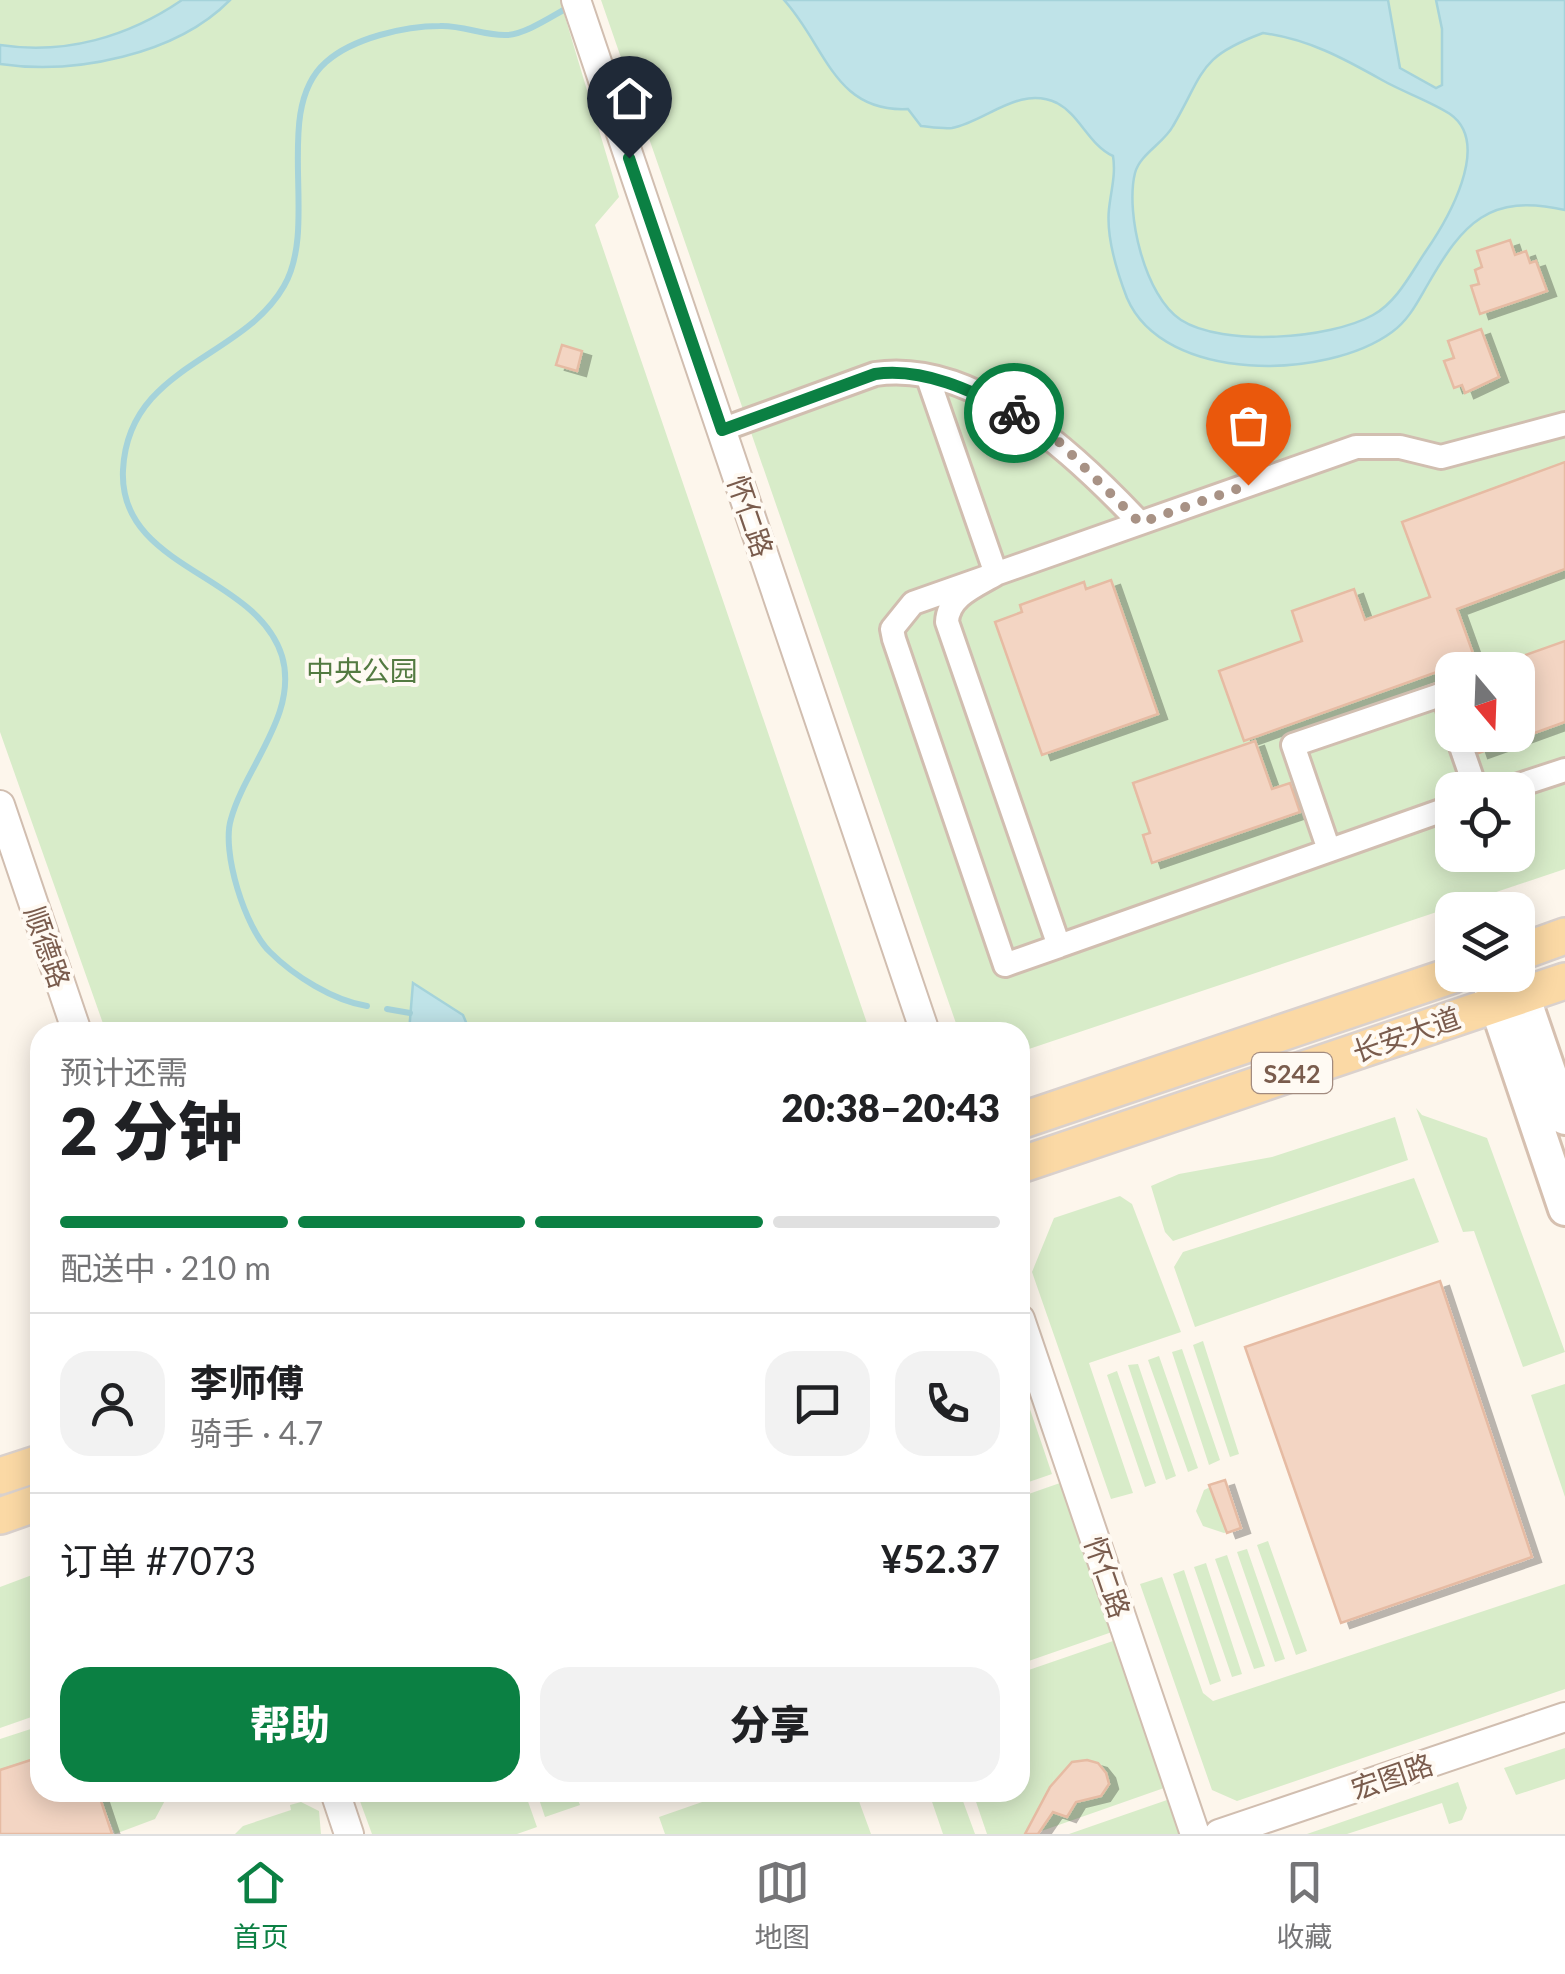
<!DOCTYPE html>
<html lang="zh">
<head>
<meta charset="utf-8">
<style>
  :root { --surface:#fff; --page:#f2f2f2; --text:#202124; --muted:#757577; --line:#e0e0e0; --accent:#0b8043 }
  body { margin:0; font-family:Lato,"Noto Sans SC",sans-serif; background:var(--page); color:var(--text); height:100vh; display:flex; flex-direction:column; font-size:38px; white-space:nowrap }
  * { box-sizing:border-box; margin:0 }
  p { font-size:32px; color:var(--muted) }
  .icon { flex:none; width:55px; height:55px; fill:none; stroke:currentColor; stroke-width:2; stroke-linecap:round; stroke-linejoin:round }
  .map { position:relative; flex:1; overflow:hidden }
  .side { position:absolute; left:30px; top:1022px; width:1000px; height:780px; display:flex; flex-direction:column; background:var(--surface); border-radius:30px; box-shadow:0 5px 25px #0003 }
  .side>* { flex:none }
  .needle { width:65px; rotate:161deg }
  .tools { position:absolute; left:1435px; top:652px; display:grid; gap:20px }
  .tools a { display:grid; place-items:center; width:100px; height:100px; border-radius:20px; background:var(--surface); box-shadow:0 5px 25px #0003; font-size:50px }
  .pin { position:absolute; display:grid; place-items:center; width:85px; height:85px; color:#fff; margin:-102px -42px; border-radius:50% 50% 50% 0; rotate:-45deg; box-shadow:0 0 10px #0007 }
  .pin .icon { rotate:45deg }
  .courier { position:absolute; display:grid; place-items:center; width:100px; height:100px; margin:-50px; border:8px solid #0b8043; border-radius:50%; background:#fff; color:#222; box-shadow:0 2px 12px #0007 }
  .headline em { font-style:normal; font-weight:800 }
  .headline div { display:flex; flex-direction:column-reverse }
  .headline { display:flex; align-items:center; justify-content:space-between; height:170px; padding:0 30px }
  h1 { font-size:65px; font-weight:800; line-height:75px }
  .bar { display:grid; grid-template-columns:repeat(4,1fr); gap:15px 10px; align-content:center; height:120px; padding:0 30px }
  .bar i { height:12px; border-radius:8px; background:var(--line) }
  .bar .on { background:var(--accent) }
  .bar p { grid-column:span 4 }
  .line { display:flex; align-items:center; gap:25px; padding:0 30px; border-top:2px solid var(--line) }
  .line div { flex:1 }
  .round { display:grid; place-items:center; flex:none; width:105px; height:105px; border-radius:30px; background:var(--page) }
  .cta { display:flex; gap:20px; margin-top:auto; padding:20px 30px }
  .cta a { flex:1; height:115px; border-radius:30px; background:var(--accent); color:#fff; font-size:40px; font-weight:800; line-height:115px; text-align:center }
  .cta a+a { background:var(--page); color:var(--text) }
  .tabs { display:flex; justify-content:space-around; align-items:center; height:140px; border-top:2px solid var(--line); background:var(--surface); font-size:28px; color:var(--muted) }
  .tabs a { display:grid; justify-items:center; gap:5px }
  .tabs .on { color:var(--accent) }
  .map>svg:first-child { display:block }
  .green { fill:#d8ecc9; fill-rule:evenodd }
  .water { fill:#bfe3e8; stroke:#a5d3da; stroke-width:2.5; fill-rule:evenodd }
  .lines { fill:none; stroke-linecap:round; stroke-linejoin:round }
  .stream { stroke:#a5d3da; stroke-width:6 }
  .building { fill:#f3d5c3; stroke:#e6bba3; stroke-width:2.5; filter:url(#shadow) }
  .minor-casing { stroke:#d1beb0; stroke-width:28 }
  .tertiary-casing { stroke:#d1beb0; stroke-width:32 }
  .secondary-casing { stroke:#d6c0b0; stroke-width:38 }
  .primary-casing { stroke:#dad1cd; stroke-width:40 }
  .minor { stroke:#fff; stroke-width:22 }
  .tertiary { stroke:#fff; stroke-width:28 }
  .secondary { stroke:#fff; stroke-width:32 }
  .primary { stroke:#fbd9a5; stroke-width:35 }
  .done { stroke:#a89285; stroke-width:10; stroke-dasharray:0 18 }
  .route { stroke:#0b8043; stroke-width:12 }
  .labels { text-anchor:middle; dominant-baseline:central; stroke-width:8; stroke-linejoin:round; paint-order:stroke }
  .shield { fill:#fffaf3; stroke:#a28b7f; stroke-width:2.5 }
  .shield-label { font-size:25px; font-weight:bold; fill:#7a5c4d }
  .street-label { font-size:28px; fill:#7a5c4d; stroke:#fffaf3 }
  .park-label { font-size:28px; fill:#537a41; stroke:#fffaf3 }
</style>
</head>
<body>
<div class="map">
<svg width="1565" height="1834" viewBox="0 0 1565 1834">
  <defs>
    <filter id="shadow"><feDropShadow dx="9" dy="5" stdDeviation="0" flood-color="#0004"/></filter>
  </defs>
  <rect width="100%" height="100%" fill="#fdf6ec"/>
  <path class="green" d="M0 0H560L619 197 595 225 870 1032H106L0 732Z
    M601 0H1565V869L1020 1052V1032H959ZM1452 670H1518V735H1452ZM1452 790H1518V855H1452Z
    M1416 1108 1422 1115 1487 1138 1565 1352 1523 1367 1474 1231 1463 1232Z
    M1395 1117 1408 1160 1173 1241 1165 1232 1151 1186 1179 1174 1272 1157Z
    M1414 1178 1439 1242 1195 1327 1174 1267 1183 1252Z
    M1120 1196 1132 1204 1181 1332 1089 1363 1133 1493 1111 1499 1032 1272 1054 1218Z
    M1203 1341 1239 1454 1230 1457 1193 1345Z
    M1182 1349 1220 1460 1209 1465 1172 1352Z
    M1159 1356 1198 1468 1188 1472 1148 1360Z
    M1138 1364 1176 1476 1166 1480 1128 1365Z
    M1117 1371 1156 1483 1145 1487 1107 1375Z
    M1020 1380 1052 1474 1020 1485Z
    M1565 1384V1497L1531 1395Z
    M1225 1480 1241 1528 1224 1533 1203 1526 1196 1511 1204 1490Z
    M1060 1483 1112 1632 1020 1664V1497Z
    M1268 1541 1307 1651 1296 1655 1257 1545Z
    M1247 1549 1285 1659 1275 1662 1237 1552Z
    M1227 1555 1265 1666 1254 1669 1215 1559Z
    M1206 1563 1242 1674 1232 1677 1194 1567Z
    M1184 1570 1221 1681 1210 1685 1173 1574Z
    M40 1572V1714L0 1728V1587Z
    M1162 1577 1203 1693 1213 1701 1565 1584V1689L1237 1801 1212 1790 1140 1584Z
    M1113 1641 1164 1788 1033 1834H987L973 1793 1020 1792V1673Z
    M40 1726V1757L0 1770V1739Z
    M1565 1748V1779L1516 1795 1504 1768Z
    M1458 1782 1467 1808 1462 1820 1449 1824 1442 1803 1347 1834H1307Z
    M98 1793H169L155 1819 115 1834Z
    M357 1793H525L537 1827 517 1834H372Z
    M537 1793H575L580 1805 545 1817Z
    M728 1793H856L871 1834H665L659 1817Z
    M929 1793H960L975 1834H943Z
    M1167 1800 1179 1834H1069Z
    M301 1802 319 1811 321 1834H235L243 1826 291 1810 290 1805Z"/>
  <path class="water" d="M182 0H230C176 55 74 75 0 64V45C65 55 128 37 182 0Z
    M784 0H1388L1400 68 1436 88 1442 85V29L1436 0H1565V210C1489 193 1463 223 1428 284 1418 301 1409 320 1392 332 1327 380 1164 384 1127 298 1117 272 1106 237 1109 209 1111 190 1116 175 1113 156 1089 145 1080 115 1057 103 1019 85 987 121 952 128 943 129 931 127 921 126L908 109C834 113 826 46 784 0ZM1263 33C1308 39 1343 58 1382 80 1403 92 1430 101 1450 114 1493 144 1446 222 1426 251 1411 273 1397 302 1373 315 1330 339 1223 347 1181 320 1145 297 1125 213 1135 173 1140 154 1164 143 1173 126 1205 71 1198 57 1263 33Z
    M413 983 463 1015 470 1032H409Z"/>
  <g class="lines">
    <path class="stream" d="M367 1006C334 1001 294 976 270 952 245 928 221 851 231 819 245 767 299 714 282 656 256 573 118 569 123 470 128 365 242 360 284 286 320 224 271 110 326 62 353 38 405 26 440 26 462 25 485 36 507 35 526 34 552 16 569 7
      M387 1009 410 1013"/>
  </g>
  <path class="building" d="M1510 240 1515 255 1526 251 1530 263 1536 261 1547 291 1480 314 1471 286 1479 284 1475 270 1482 267 1477 251Z
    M1481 329 1499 377 1465 393 1462 385 1454 388 1444 361 1454 358 1448 341Z
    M562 345 582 351 577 371 556 365Z
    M1565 462V569L1457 609 1479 670 1445 669 1244 741 1219 671 1302 641 1292 611 1354 589 1365 620 1430 597 1402 522Z
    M1111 580 1158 714 1042 755 995 622 1022 612 1020 605 1084 582 1086 589Z
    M1565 641V722L1479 753 1473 735H1518V670L1489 668Z
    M1255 741 1272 789 1290 783 1300 812 1152 863 1143 835 1150 833 1133 783Z
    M1440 1281 1532 1557 1341 1623 1245 1347Z
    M1225 1480 1241 1528 1227 1533 1209 1485Z
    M40 1757V1792H98L112 1834H0V1770Z
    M1087 1760 1098 1763 1106 1773 1109 1784 1101 1796 1076 1802 1067 1817 1053 1812 1038 1834H1025L1050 1787 1072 1762Z"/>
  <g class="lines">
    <g class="minor-casing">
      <path id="minor" d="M928 378 996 574
        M721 430 875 374C976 359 1077 456 1140 523
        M996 574C976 586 948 596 947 622L1059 946 1005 965 894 639 892 629 913 603 1356 447H1400L1441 457 1565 424
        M1457 735 1476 790
        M1504 790 1565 770
        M1329 850 1293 745 1443 694 1452 721
        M1059 946 1452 807"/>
    </g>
    <g class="tertiary-casing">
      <path id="tertiary" d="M576 0 925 1032
        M0 805 77 1032
        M1020 1319 1195 1834
        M335 1792 349 1834
        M1219 1834 1565 1717"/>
    </g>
    <g class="secondary-casing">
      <path id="secondary" d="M1486 975 1565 1209
        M1516 975 1565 1118"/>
    </g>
    <g class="primary-casing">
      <path id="primary" d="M1518 953 1565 936
        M1020 1121 1453 975
        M1020 1165 1565 981
        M0 1476 40 1463
        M0 1516 40 1502"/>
    </g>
    <use href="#minor" class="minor"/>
    <use href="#tertiary" class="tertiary"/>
    <use href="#secondary" class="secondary"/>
    <use href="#primary" class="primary"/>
  </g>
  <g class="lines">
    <path class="done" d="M1014 413 1059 442 1140 523 1248 485"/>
    <path class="route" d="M629 158 722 430 875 374C923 367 973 391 1014 413"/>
  </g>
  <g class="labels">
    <rect class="shield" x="1252" y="1053" width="80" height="40" rx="8"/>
    <g class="shield-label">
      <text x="1292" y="1073">S242</text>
    </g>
    <g class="street-label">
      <text transform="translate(751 516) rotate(71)">怀仁路</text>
      <text transform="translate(48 947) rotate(71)">顺德路</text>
      <text transform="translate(1406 1034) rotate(-19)">长安大道</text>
      <text transform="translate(1108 1577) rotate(71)">怀仁路</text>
      <text transform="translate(1392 1776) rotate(-19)">宏图路</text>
    </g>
    <g class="park-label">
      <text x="362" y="670">中央公园</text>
    </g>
  </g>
</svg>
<div class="tools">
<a><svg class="needle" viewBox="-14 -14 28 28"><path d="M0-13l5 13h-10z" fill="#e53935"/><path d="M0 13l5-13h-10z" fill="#757577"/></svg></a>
<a><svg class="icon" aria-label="locate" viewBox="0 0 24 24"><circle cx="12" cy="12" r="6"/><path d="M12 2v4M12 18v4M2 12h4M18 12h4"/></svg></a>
<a><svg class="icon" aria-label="layers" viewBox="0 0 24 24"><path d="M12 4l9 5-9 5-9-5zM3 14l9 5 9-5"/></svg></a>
</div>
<div class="pin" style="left:1248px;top:485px;background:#ea580c"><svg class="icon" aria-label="bag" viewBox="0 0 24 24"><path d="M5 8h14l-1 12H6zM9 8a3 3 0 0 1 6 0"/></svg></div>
<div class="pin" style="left:629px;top:158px;background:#1f2937"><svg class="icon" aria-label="home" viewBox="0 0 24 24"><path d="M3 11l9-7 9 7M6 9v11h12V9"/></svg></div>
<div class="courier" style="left:1014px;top:413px"><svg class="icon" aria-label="bike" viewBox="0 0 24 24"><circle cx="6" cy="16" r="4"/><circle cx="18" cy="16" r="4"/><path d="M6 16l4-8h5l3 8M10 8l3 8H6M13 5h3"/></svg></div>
<section class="side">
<div class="headline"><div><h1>2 分钟</h1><p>预计还需</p></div><em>20:38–20:43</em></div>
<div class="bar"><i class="on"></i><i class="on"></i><i class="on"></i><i></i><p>配送中 · 210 m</p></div>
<div class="line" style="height:180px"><a class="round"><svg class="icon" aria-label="person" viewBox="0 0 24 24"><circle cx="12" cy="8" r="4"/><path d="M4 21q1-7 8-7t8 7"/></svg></a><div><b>李师傅</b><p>骑手 · 4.7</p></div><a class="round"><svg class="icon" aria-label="chat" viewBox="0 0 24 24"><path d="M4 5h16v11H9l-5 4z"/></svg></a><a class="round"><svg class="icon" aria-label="phone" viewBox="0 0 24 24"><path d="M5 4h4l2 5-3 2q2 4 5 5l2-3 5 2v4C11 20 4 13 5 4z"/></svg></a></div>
<div class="line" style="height:130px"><div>订单 #7073</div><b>¥52.37</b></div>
<div class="cta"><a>帮助</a><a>分享</a></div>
</section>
</div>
<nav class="tabs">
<a class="on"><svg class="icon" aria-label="home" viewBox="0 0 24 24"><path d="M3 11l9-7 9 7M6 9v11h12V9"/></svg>首页</a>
<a><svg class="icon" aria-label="map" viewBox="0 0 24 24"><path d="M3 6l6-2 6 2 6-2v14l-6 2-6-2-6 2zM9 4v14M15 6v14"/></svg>地图</a>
<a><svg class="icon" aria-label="saved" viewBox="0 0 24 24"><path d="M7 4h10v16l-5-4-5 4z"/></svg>收藏</a>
</nav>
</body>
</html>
